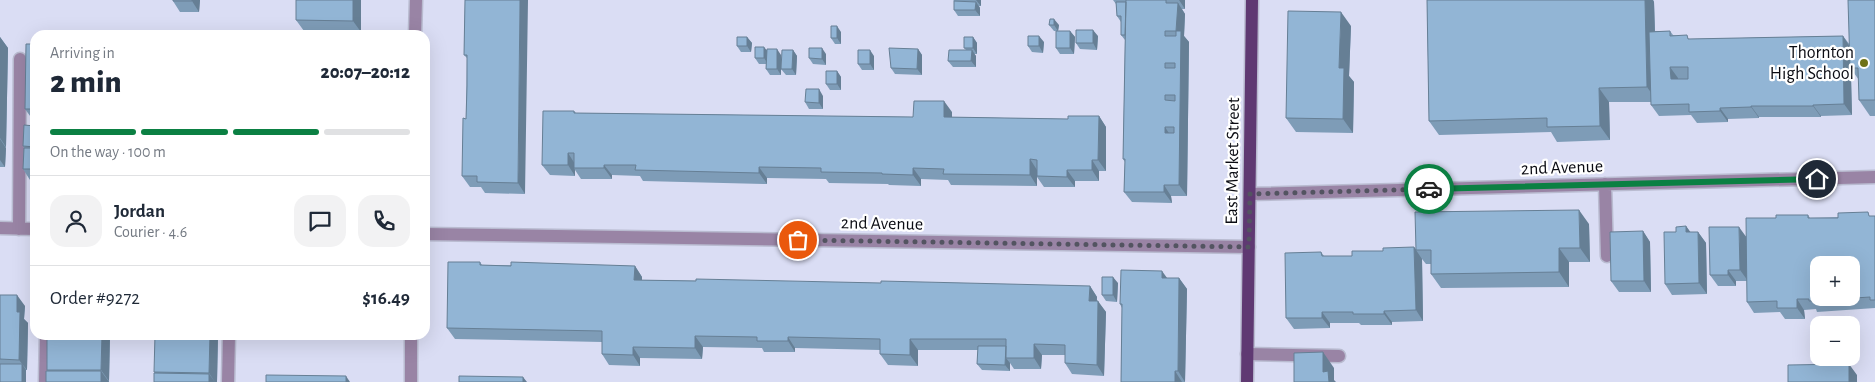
<!DOCTYPE html>
<html lang="en">
<head>
<meta charset="utf-8">
<style>
  :root { --surface:#fff; --page:#f2f2f3; --text:#1f2937; --muted:#747a83; --line:#e0e1e3; --accent:#0b8043 }
  body { margin:0; font-family:"Alegreya Sans",sans-serif; background:var(--page); color:var(--text); height:100vh; display:flex; flex-direction:column; font-size:19px; white-space:nowrap }
  * { box-sizing:border-box; margin:0 }
  p { font-size:16px; color:var(--muted) }
  .icon { flex:none; width:28px; height:28px; fill:none; stroke:currentColor; stroke-width:2; stroke-linecap:round; stroke-linejoin:round }
  .map { position:relative; flex:1; overflow:hidden }
  .panel { position:absolute; left:30px; top:30px; width:400px; height:310px; display:flex; flex-direction:column; background:var(--surface); border-radius:15px; box-shadow:0 5px 20px #0002 }
  .panel>* { flex:none }
  .controls { position:absolute; left:1810px; top:256px; display:grid; gap:10px }
  .controls a { display:grid; place-items:center; width:50px; height:50px; border-radius:10px; background:var(--surface); box-shadow:0 5px 20px #0002; font-size:25px }
  .pin { position:absolute; display:grid; place-items:center; width:42px; height:42px; color:#fff; margin:-21px; border:2px solid #fff; border-radius:50%; box-shadow:0 1px 5px #0007 }
  .courier { position:absolute; display:grid; place-items:center; width:50px; height:50px; margin:-25px; border:4px solid #0b8043; border-radius:50%; background:#fff; color:#222; box-shadow:0 1px 6px #0007 }
  .head em { font-style:normal; font-weight:800 }
  .head div { display:flex; flex-direction:column-reverse }
  .head { display:flex; align-items:center; justify-content:space-between; height:85px; padding:0 20px }
  h1 { font-size:32px; font-weight:800; line-height:38px }
  .bar { display:grid; grid-template-columns:repeat(4,1fr); gap:8px 5px; align-content:center; height:60px; padding:0 20px }
  .bar i { height:6px; border-radius:4px; background:var(--line) }
  .bar .selected { background:var(--accent) }
  .bar p { grid-column:span 4 }
  .line { display:flex; align-items:center; gap:12px; padding:0 20px; border-top:1px solid var(--line) }
  .line div { flex:1 }
  .round { display:grid; place-items:center; flex:none; width:52px; height:52px; border-radius:15px; background:var(--page) }
  .map>svg:first-child { display:block }
  .lines { fill:none; stroke-linecap:round; stroke-linejoin:round }
  .minor-casing { stroke:#b9bbd0; stroke-width:15 }
  .major-casing { stroke:#b9bbd0; stroke-width:15 }
  .minor { stroke:#9984a5; stroke-width:12 }
  .major { stroke:#5f3972; stroke-width:12 }
  .wall { fill:#7e9cb7 }
  .shaded-wall { fill:#667f95 }
  .building { fill:#92b5d5; stroke:#667f95; fill-rule:evenodd }
  .done { stroke:#535461; stroke-width:5; stroke-dasharray:0 9 }
  .route { stroke:#0b8043; stroke-width:6 }
  .poi-dot { fill:#6f7217; stroke:#fff; stroke-width:2 }
  .labels { text-anchor:middle; dominant-baseline:central; stroke-width:4.5; stroke-linejoin:round; paint-order:stroke }
  .poi-label { font-size:18px; fill:#0a0b12; stroke:#fff; text-anchor:end }
  .street-label { font-size:18px; fill:#0a0b12; stroke:#fff }
</style>
</head>
<body>
<div class="map">
<svg width="1875" height="382" viewBox="0 0 1875 382">
  <rect width="100%" height="100%" fill="#daddf4"/>
  <g class="lines">
    <g class="minor-casing">
      <path id="minor" d="M415 35 416 0
        M1605 184 1607 256
        M1250 194 1875 177
        M0 228 35 229
        M19 229 20 59
        M425 234 1249 247
        M1247 354 1339 356
        M45 382 46 335
        M228 382 229 335
        M411 382V335"/>
    </g>
    <g class="major-casing">
      <path id="major" d="M1247 382 1252 0"/>
    </g>
    <use href="#minor" class="minor"/>
    <use href="#major" class="major"/>
  </g>
  <path class="wall" d="M173 0H200L199 12H180L173 1Z
    M296 0H361V32L304 31 296 20Z
    M465 0 525 194 485 193 481 187H470L462 176 466 119 467 58 464 55Z
    M953 0H981V6H979L980 8V16H958L954 10V1Z
    M1113 0H1185V9H1182L1185 14 1184 36 1189 42 1187 196H1171L1172 203 1132 202 1124 192 1125 162 1123 159 1125 40 1121 35V22L1117 16 1116 4Z
    M1427 0H1653L1654 2 1655 31H1670L1673 35 1690 39 1843 36 1850 45 1875 0V116H1870L1859 100V80L1851 69 1852 115 1821 116V117H1759V118L1728 119V122L1697 123 1691 115 1659 116 1651 105V102H1609L1610 140 1557 142 1551 132 1439 135 1429 121Z
    M1049 25H1059L1058 31H1054Z
    M1351 26 1349 76 1354 82 1353 133 1296 132 1286 118Z
    M1070 31 1075 37 1074 54H1060L1056 48Z
    M841 32V44H835L831 38Z
    M1098 36 1097 50 1080 49 1076 43Z
    M0 37 8 48 6 147H5L6 148 5 167H0Z
    M747 37 752 43 751 52H741L737 46Z
    M973 37 977 43V54H974L976 56V67H953L948 61 966 50 964 48Z
    M1044 42 1043 53 1032 52 1028 46Z
    M35 44V120H33L25 109Z
    M918 49 922 55V75L895 74 891 68Z
    M766 50 781 55V75H770L766 69V64H759L755 58Z
    M793 50 797 56 796 75H786L781 69Z
    M826 54V65L813 64 809 58Z
    M874 56V70H862L858 64Z
    M837 71 841 77V90H830L826 84Z
    M823 96V109H809L805 102Z
    M574 111 576 113 913 117 952 112V117L1068 119 1099 116 1106 127V171H1099V181H1075V187H1044L1037 177V186L951 185 948 180 921 179V186L889 185 888 184 829 183 826 179 767 178V184L643 181 640 176 612 175V179H581L575 170V176L550 175 542 165Z
    M35 126V180H30L23 169 24 148 23 146Z
    M1808 215 1810 218 1875 216V308L1817 312 1816 309 1804 310 1805 319H1785L1780 312 1754 313 1747 302V281H1736V286H1718L1710 275 1746 236 1776 218Z
    M1589 224 1590 262H1569V287L1441 288 1431 274V264H1426L1422 259 1423 321 1392 322V325H1361L1359 323H1330V328L1294 329 1286 318 1321 252 1324 256H1352L1414 247 1416 249Z
    M1686 226 1690 232H1698L1706 243 1707 294 1672 295 1665 284 1676 232Z
    M1643 231 1650 242 1651 292H1619L1611 281Z
    M480 262 482 265 635 266 642 277V280L1090 286 1097 297V301L1106 312 1104 376 1072 374 1065 363V355H1042L1041 369H1014L1010 363V371L982 370 977 364 978 350H918V366L888 365 880 354V350L795 348V352H764L762 348 703 347 702 359 640 358V366L609 365 602 354V342L455 339 447 328Z
    M1167 278H1179L1187 289 1185 382H1121L1122 308 1120 304Z
    M1118 283 1117 302 1106 301 1102 295Z
    M0 295 25 306 24 319 28 323 27 370H26V382H0Z
    M47 335H110L109 382H46L47 371Z
    M218 335 217 382H154L155 373 154 372Z
    M242 335H368V339L244 338Z"/>
  <path class="shaded-wall" d="M192 0H200L199 12 192 1Z
    M353 0H361V32L353 21Z
    M520 0H528L525 194 518 183Z
    M976 0H981V6Z
    M1179 0H1185V9Z
    M1645 0H1653L1654 2 1657 101 1647 87Z
    M976 2 980 8V16L975 10Z
    M1178 3 1185 14 1184 36 1189 42 1187 196 1179 185 1176 31Z
    M1341 12 1351 26 1349 76 1354 82 1353 133 1343 119 1339 68Z
    M1054 19 1059 25 1058 31 1054 25Z
    M837 26 841 32V44L837 38Z
    M1093 30 1098 36 1097 50 1093 43Z
    M1070 31 1075 37 1074 54 1070 48Z
    M1039 36 1044 42 1043 53 1039 46Z
    M1843 36 1850 47 1852 115 1844 104Z
    M0 37 8 48 6 147 0 138Z
    M747 37 752 43 751 52 747 46Z
    M973 37 977 43V54L973 48Z
    M764 47 769 53 768 64 764 58Z
    M822 48 826 54V65L822 59Z
    M777 49 781 55V75L777 69Z
    M918 49 922 55V75L917 69Z
    M793 50 797 56 796 75 792 69Z
    M870 50 874 56V70L870 64Z
    M972 50 976 56V67L971 61Z
    M1670 67 1678 78V90L1671 79Z
    M837 71 841 77V90L837 84Z
    M1599 88 1609 102 1610 140 1600 126Z
    M819 89 823 96V109L819 103Z
    M944 101 952 112V128L944 117Z
    M1813 105 1821 116V117L1813 106Z
    M1751 106 1759 117V118L1751 107Z
    M1720 108 1728 119V122L1720 111Z
    M1099 116 1106 127V171L1098 160Z
    M1165 127 1172 138 1165 133Z
    M0 139 6 148 5 167 0 160Z
    M568 153 575 164 574 168 575 170V176L568 165Z
    M1030 159 1037 170V186L1030 175Z
    M1092 160 1099 171V181L1092 170Z
    M604 165 612 175V179L604 168Z
    M759 167 767 178V184L759 173Z
    M913 168 921 179V186L913 175Z
    M1067 170 1075 181V187L1067 177Z
    M1164 185 1171 196 1172 203 1164 192Z
    M1579 210 1589 224 1590 262 1580 248Z
    M1686 226 1694 237 1686 232Z
    M1739 227 1747 238 1748 281 1740 270Z
    M1643 231 1650 242 1651 292 1644 281Z
    M1698 232 1706 243 1707 294 1699 283Z
    M1414 247 1422 259 1423 321 1416 310Z
    M1559 248 1569 262V287L1559 272Z
    M635 266 642 277V291L634 280Z
    M1728 270 1736 281V286L1728 275Z
    M1162 271 1170 282 1162 278Z
    M1113 277 1118 283 1117 302 1113 295Z
    M1179 278 1187 289 1185 382 1178 371Z
    M1090 286 1097 297 1096 312 1089 301Z
    M17 295 25 306 24 319 28 323 27 370 19 360 17 312Z
    M1797 299 1804 310 1805 319 1797 308Z
    M1098 301 1106 312 1104 376 1097 365Z
    M1384 311 1392 322V325L1384 314Z
    M1322 312 1330 323V328L1322 318Z
    M102 335H110L109 381 101 370Z
    M210 335H218L217 382H215L209 373Z
    M695 336 703 347 702 359 695 348Z
    M788 337 795 348V352L788 341Z
    M910 339 918 350V366L910 355Z
    M1034 344 1042 355 1041 369 1034 358Z
    M1006 346V358L1010 363V371L1005 365Z
    M633 347 640 358V366L633 355Z
    M1323 352 1334 368V380L1336 382H1329L1323 372Z
    M22 364 26 370V382H22Z
    M1849 364 1857 375V382H1849Z
    M101 371 109 382H101Z
    M1175 371 1182 382H1175Z
    M209 374 215 382H209Z
    M346 376 350 382H346Z
    M523 377 527 382H523Z"/>
  <path class="building" d="M173 0H192V1H173Z
    M296 0H353V21L296 20Z
    M465 0H520L518 183 477 182V176H462L463 118 466 119 467 86V55H464Z
    M1126 0H1166V3H1178L1176 31H1165V36H1176V31H1181L1179 185H1164V192H1124L1125 159H1123ZM1165 63H1175V68H1165ZM1165 95H1175V101L1165 100ZM1165 127H1174V133H1165Z
    M1427 0H1645L1647 87 1599 88 1600 126 1547 127V118L1429 121Z
    M1848 0H1875V100H1859L1858 68H1850Z
    M954 1 976 2 975 10H954Z
    M1116 2H1126L1125 35H1121V16H1117Z
    M1288 11 1341 12 1339 68H1344L1343 119 1286 118Z
    M1050 19H1054V25H1049Z
    M831 26H837V38H831Z
    M1076 30H1093V43H1076Z
    M1056 31H1070V48H1056Z
    M1670 31V36L1687 35 1688 39 1843 36 1844 104 1813 105V106H1751V107L1720 108V111L1689 112V104L1651 105 1649 32ZM1670 67H1688V79H1671Z
    M1028 36H1039V46H1028Z
    M737 37H747V46H737Z
    M964 37H973V48H964Z
    M26 44H35V109H25Z
    M755 47H764V58H755Z
    M809 48H822V59L809 58Z
    M889 48 918 49 917 69 891 68Z
    M767 49H777V69H766Z
    M782 50H793L792 69H781Z
    M858 50H870V64H858Z
    M949 50H972L971 61H948Z
    M826 71H837V84H826Z
    M806 89H819V103L805 102Z
    M914 101H944V117L1068 119V116H1099L1098 160H1092V170H1067V177L1037 176V160L1030 159V175L943 174 944 169 913 168V175L882 174V173L821 172V168L759 167V173L635 170 636 165H604V168H574V153H568V165H542L543 111H574V113L913 117Z
    M24 125 35 126V147L23 146Z
    M24 148H35V169H23Z
    M1579 210 1580 248H1559V272L1431 274V250H1416L1415 212Z
    M1868 212 1869 216H1875V300H1870V297L1809 301V299H1797V308H1777V301L1747 302 1746 218H1776V215H1808V218H1838V213ZM1819 265H1851V298H1819Z
    M1686 226V232H1698L1699 283 1665 284 1664 232H1676V227Z
    M1709 227H1739L1740 270H1728V275H1710Z
    M1643 231 1644 281H1611L1610 232Z
    M1414 247 1416 310 1384 311V314H1353V312H1322V318H1286L1285 253 1321 252 1322 256H1352V251H1383V248Z
    M448 262H480V265L511 266V262L635 266 634 280 696 281V279L881 283V281L1090 286 1089 301H1098L1097 365 1065 363V345L1034 344V358H1006V339H910V355L880 354V339L788 337V341H757V337L695 336V348L633 347V355L602 354V331L447 328Z
    M1121 270 1162 271V278H1179L1178 371H1175V382H1121L1122 304H1120Z
    M1102 277H1113V295H1102Z
    M0 295H17V312H20L19 360 0 359Z
    M47 335H102L101 370H47Z
    M155 335H210L209 373 154 372Z
    M978 346H1006L1005 365 977 364Z
    M1323 352V372L1328 371 1329 382H1294V353Z
    M0 364H22V382H0Z
    M1849 364V382H1788V365Z
    M46 371H101V382H46Z
    M154 373 209 374V382H154Z
    M266 375 346 376V382H266Z
    M459 376 523 377V382H459Z"/>
  <g class="lines">
    <path class="done" d="M798 240 1249 247 1250 194 1429 189"/>
    <path class="route" d="M1429 189 1817 179"/>
  </g>
  <circle class="poi-dot" cx="1864" cy="63" r="5"/>
  <g class="labels">
    <g class="poi-label">
      <text x="1854" y="53">Thornton<tspan x="1854" dy="21">High School</tspan></text>
    </g>
    <g class="street-label">
      <text transform="translate(1233 161) rotate(-89)">East Market Street</text>
      <text transform="translate(1562 168) rotate(-2)">2nd Avenue</text>
      <text transform="translate(882 224) rotate(1)">2nd Avenue</text>
    </g>
  </g>
</svg>
<div class="controls">
<a>+</a>
<a>−</a>
</div>
<div class="pin" style="left:798px;top:240px;background:#ea580c"><svg class="icon" aria-label="bag" viewBox="0 0 24 24"><path d="M5 8h14l-1 12H6zM9 8a3 3 0 0 1 6 0"/></svg></div>
<div class="pin" style="left:1817px;top:179px;background:#1f2937"><svg class="icon" aria-label="home" viewBox="0 0 24 24"><path d="M3 11l9-7 9 7M6 9v11h12V9"/></svg></div>
<div class="courier" style="left:1429px;top:189px"><svg class="icon" aria-label="car" viewBox="0 0 24 24"><path d="M5 17H2v-5l4-1 3-4h7l3 4 3 1v5h-3M9 17h6M6 11h13"/><circle cx="7" cy="17" r="2"/><circle cx="17" cy="17" r="2"/></svg></div>
<section class="panel">
<div class="head"><div><h1>2 min</h1><p>Arriving in</p></div><em>20:07–20:12</em></div>
<div class="bar"><i class="selected"></i><i class="selected"></i><i class="selected"></i><i></i><p>On the way · 100 m</p></div>
<div class="line" style="height:90px"><a class="round"><svg class="icon" aria-label="person" viewBox="0 0 24 24"><circle cx="12" cy="8" r="4"/><path d="M4 21q1-7 8-7t8 7"/></svg></a><div><b>Jordan</b><p>Courier · 4.6</p></div><a class="round"><svg class="icon" aria-label="chat" viewBox="0 0 24 24"><path d="M4 5h16v11H9l-5 4z"/></svg></a><a class="round"><svg class="icon" aria-label="phone" viewBox="0 0 24 24"><path d="M5 4h4l2 5-3 2q2 4 5 5l2-3 5 2v4C11 20 4 13 5 4z"/></svg></a></div>
<div class="line" style="height:65px"><div>Order #9272</div><b>$16.49</b></div>
</section>
</div>
</body>
</html>
